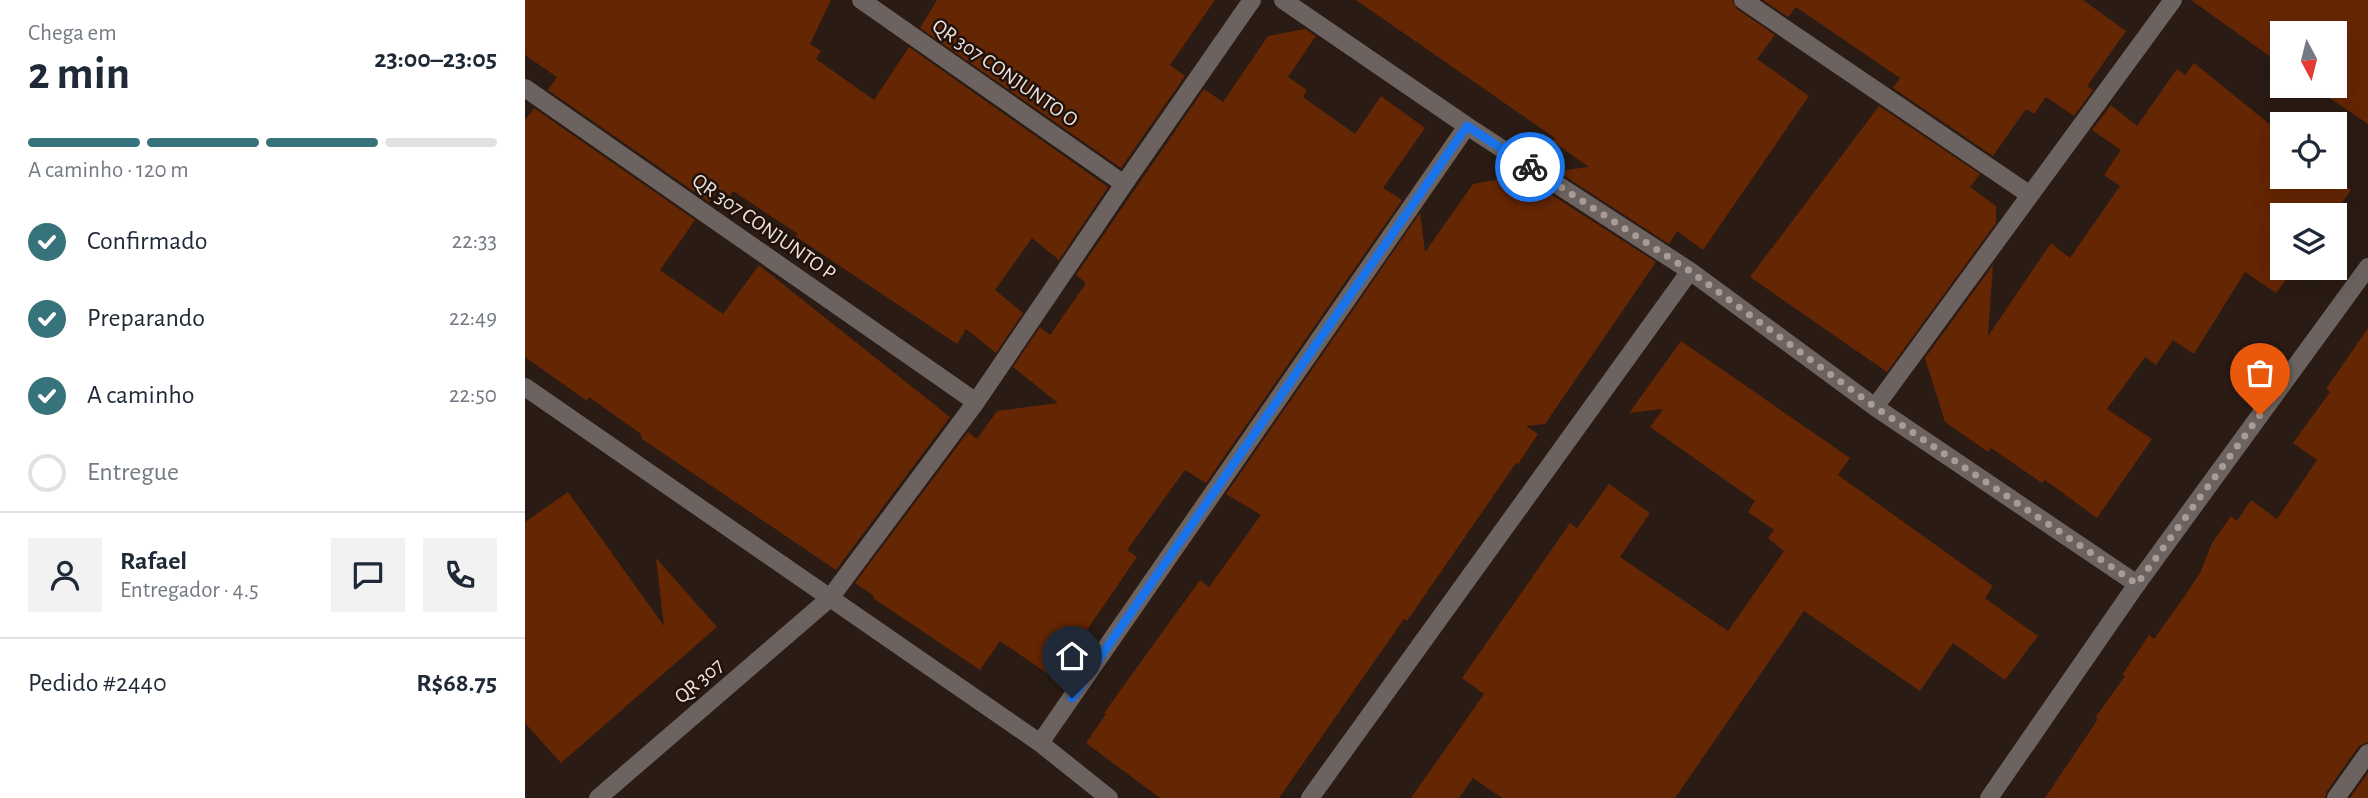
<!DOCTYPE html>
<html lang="pt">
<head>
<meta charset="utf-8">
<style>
  :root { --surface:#fff; --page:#f2f2f3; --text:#1f2937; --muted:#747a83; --line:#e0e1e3; --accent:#36737a }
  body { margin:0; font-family:"Alegreya Sans",sans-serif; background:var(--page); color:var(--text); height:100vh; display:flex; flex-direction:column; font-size:26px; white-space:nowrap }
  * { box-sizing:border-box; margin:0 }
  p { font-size:23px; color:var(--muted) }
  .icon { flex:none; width:38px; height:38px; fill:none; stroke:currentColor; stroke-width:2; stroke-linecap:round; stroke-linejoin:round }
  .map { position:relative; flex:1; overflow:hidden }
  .details { display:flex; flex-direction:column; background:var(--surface); width:525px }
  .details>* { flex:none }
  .needle { width:46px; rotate:173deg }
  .buttons { position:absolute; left:1745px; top:21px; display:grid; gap:14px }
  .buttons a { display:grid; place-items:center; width:77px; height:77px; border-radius:0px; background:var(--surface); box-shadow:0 7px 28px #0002; font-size:35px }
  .pin { position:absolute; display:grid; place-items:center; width:60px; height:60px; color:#fff; margin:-72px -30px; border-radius:50% 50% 50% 0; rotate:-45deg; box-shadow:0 0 7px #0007 }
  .pin .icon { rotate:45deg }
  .courier { position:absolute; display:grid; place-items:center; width:70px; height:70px; margin:-35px; border:5px solid #1a73e8; border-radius:50%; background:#fff; color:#222; box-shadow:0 2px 9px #0007 }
  .headline em { font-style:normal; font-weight:700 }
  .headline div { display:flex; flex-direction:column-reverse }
  .headline { display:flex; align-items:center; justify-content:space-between; height:119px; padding:0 28px }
  h1 { font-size:46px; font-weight:700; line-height:52px }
  .bar { display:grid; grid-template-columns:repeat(4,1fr); gap:10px 7px; align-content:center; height:84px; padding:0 28px }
  .bar i { height:9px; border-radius:5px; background:var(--line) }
  .bar .active { background:var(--accent) }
  .bar p { grid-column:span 4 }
  .line { display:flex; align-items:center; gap:18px; padding:0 28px; border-top:2px solid var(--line) }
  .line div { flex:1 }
  .round { display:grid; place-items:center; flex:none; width:74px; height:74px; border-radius:0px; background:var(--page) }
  ol { padding:0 28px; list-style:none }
  li { display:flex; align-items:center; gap:21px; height:77px }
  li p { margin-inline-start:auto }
  li .icon { padding:7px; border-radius:50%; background:var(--accent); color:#fff; stroke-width:4 }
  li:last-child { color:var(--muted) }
  li i { width:38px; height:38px; border:4px solid var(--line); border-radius:50% }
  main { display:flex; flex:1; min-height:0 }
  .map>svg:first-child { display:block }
  .building { fill:#652603 }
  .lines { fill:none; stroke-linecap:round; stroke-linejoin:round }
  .minor { stroke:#6c6360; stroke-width:18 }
  .tertiary { stroke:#6c6360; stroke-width:18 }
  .done { stroke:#a99c96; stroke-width:7; stroke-dasharray:0 12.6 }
  .route { stroke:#1a73e8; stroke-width:9 }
  .labels { text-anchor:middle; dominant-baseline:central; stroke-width:5; stroke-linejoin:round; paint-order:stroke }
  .street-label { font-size:21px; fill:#ede1dc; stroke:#20110b }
</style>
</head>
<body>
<main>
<section class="details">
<div class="headline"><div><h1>2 min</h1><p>Chega em</p></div><em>23:00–23:05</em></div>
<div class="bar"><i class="active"></i><i class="active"></i><i class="active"></i><i></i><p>A caminho · 120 m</p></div>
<ol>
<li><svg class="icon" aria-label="check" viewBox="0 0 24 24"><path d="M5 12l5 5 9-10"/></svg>Confirmado<p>22:33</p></li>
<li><svg class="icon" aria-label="check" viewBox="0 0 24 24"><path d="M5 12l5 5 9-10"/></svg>Preparando<p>22:49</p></li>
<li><svg class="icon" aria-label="check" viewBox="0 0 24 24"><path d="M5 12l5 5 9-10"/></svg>A caminho<p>22:50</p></li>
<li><i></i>Entregue</li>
</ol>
<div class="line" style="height:126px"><a class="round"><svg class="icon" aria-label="person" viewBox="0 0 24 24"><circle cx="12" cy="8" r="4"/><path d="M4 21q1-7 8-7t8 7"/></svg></a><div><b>Rafael</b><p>Entregador · 4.5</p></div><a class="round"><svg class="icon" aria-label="chat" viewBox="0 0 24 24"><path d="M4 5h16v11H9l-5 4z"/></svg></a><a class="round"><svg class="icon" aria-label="phone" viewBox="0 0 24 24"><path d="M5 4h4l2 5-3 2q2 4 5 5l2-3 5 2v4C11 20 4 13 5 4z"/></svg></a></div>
<div class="line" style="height:91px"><div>Pedido #2440</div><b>R$68.75</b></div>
</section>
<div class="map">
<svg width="1843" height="798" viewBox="0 0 1843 798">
  <rect width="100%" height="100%" fill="#2a1b14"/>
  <path class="building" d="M0 0H306L285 44 296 51 291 59 349 100 384 47 583 187 534 260 507 238 470 290 498 313 471 353 441 329 432 344 270 236 273 234 208 191 205 196 194 189 184 202 23 90 32 77 0 55Z
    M412 0H690L645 65 660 76 596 168 395 28Z
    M831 0H1207L1212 9 1250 35 1232 59 1284 96 1178 250 1152 231 1144 244 1032 171 1064 167 1027 141 1030 138Z
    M1238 0H1558L1601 31 1562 86 1568 90 1549 116 1521 97 1509 114 1501 109 1468 156 1368 88 1375 78 1271 7 1263 17Z
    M1666 0H1843V124L1787 86H1810V33H1757V65Z
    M780 29 791 36 763 77 782 90 778 97 830 134 856 96 900 128 858 188 877 200 681 483 660 470 602 550 612 557 529 678 475 641 455 670 348 598 349 596 330 583 443 432 452 439 472 411 533 403 488 367 515 327 525 335 561 283 551 275 679 89 698 102 743 36Z
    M1669 63 1757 134V177H1810L1826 190 1808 215H1757V268H1770L1751 293 1720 272 1669 354 1648 340 1631 365 1620 357 1582 409 1627 439 1572 518 1520 480 1517 483 1466 448 1463 452 1420 422 1400 358 1468 265 1463 336 1526 243 1545 258 1595 186 1579 175 1596 150 1567 130 1586 105 1612 126 1652 69 1660 75Z
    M1354 106 1455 174 1445 187 1471 206V223L1362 372 1225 277Z
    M9 108 170 220 135 270 198 314 234 265 425 417 311 570 117 439 116 434 64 397 62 401 0 357V120Z
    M996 175 1131 262 1020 424 1001 426 1013 434 993 464 991 463 882 621 879 619 754 798H635L561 743 581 714 579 713 675 580 684 587 736 515 701 494 895 213 900 252 948 184Z
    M1843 328V742L1834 746 1802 791 1800 798H1520L1573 719 1570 718 1600 676 1597 675 1624 635 1629 639 1659 597 1675 573 1687 543 1706 516 1712 521 1726 500 1752 519 1792 460 1768 443 1805 392 1801 389Z
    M1156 341 1325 458 1313 475 1468 586 1460 598 1513 636 1480 680 1428 643 1395 691 1279 611 1150 798H977L948 778 934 798H886L959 694 937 678 1045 523 1052 528 1084 484 1125 513 1095 557 1203 631 1259 551 1243 538 1249 530 1223 512 1230 501 1125 427 1138 409 1104 413Z
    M43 492 139 626 131 558 192 627 36 763 0 723V522Z
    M1843 773V798H1825Z"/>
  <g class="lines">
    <path class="minor" d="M336 0 599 184
      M758 0 942 126 1165 271 1350 407 1612 584
      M1218 0 1505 195
      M0 88 451 402
      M0 387 515 743 584 798
      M1350 407 1648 0
      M515 743 942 126
      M73 798 305 598 451 402 599 184 727 0
      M785 798 1165 271
      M1811 798 1843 753"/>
    <path class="tertiary" d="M1464 798 1612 584 1843 267"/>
  </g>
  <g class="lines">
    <path class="done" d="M1005 167 1165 271 1350 407 1612 584 1735 415"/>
    <path class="route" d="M547 698 942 126 1005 167"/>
  </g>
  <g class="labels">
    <g class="street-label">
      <text transform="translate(480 73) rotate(35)">QR 307 CONJUNTO O</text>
      <text transform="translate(239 227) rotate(35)">QR 307 CONJUNTO P</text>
      <text transform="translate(174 681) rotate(-41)">QR 307</text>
    </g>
  </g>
</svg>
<div class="buttons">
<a><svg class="needle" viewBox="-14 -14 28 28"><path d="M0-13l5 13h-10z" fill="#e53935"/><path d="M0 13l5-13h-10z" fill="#747a83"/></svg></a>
<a><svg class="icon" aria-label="locate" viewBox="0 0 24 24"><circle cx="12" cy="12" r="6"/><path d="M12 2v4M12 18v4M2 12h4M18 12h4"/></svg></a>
<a><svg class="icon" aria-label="layers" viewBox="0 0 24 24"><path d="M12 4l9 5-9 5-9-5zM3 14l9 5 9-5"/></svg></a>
</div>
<div class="pin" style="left:1735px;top:415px;background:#ea580c"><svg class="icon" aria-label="bag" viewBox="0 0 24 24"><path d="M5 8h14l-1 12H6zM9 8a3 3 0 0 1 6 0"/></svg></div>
<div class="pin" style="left:547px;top:698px;background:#1f2937"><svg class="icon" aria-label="home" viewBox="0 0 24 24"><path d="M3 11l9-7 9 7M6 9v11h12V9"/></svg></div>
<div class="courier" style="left:1005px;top:167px"><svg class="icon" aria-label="bike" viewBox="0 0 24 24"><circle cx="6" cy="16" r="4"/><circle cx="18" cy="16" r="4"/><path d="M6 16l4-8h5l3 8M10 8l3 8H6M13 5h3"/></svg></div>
</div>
</main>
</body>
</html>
